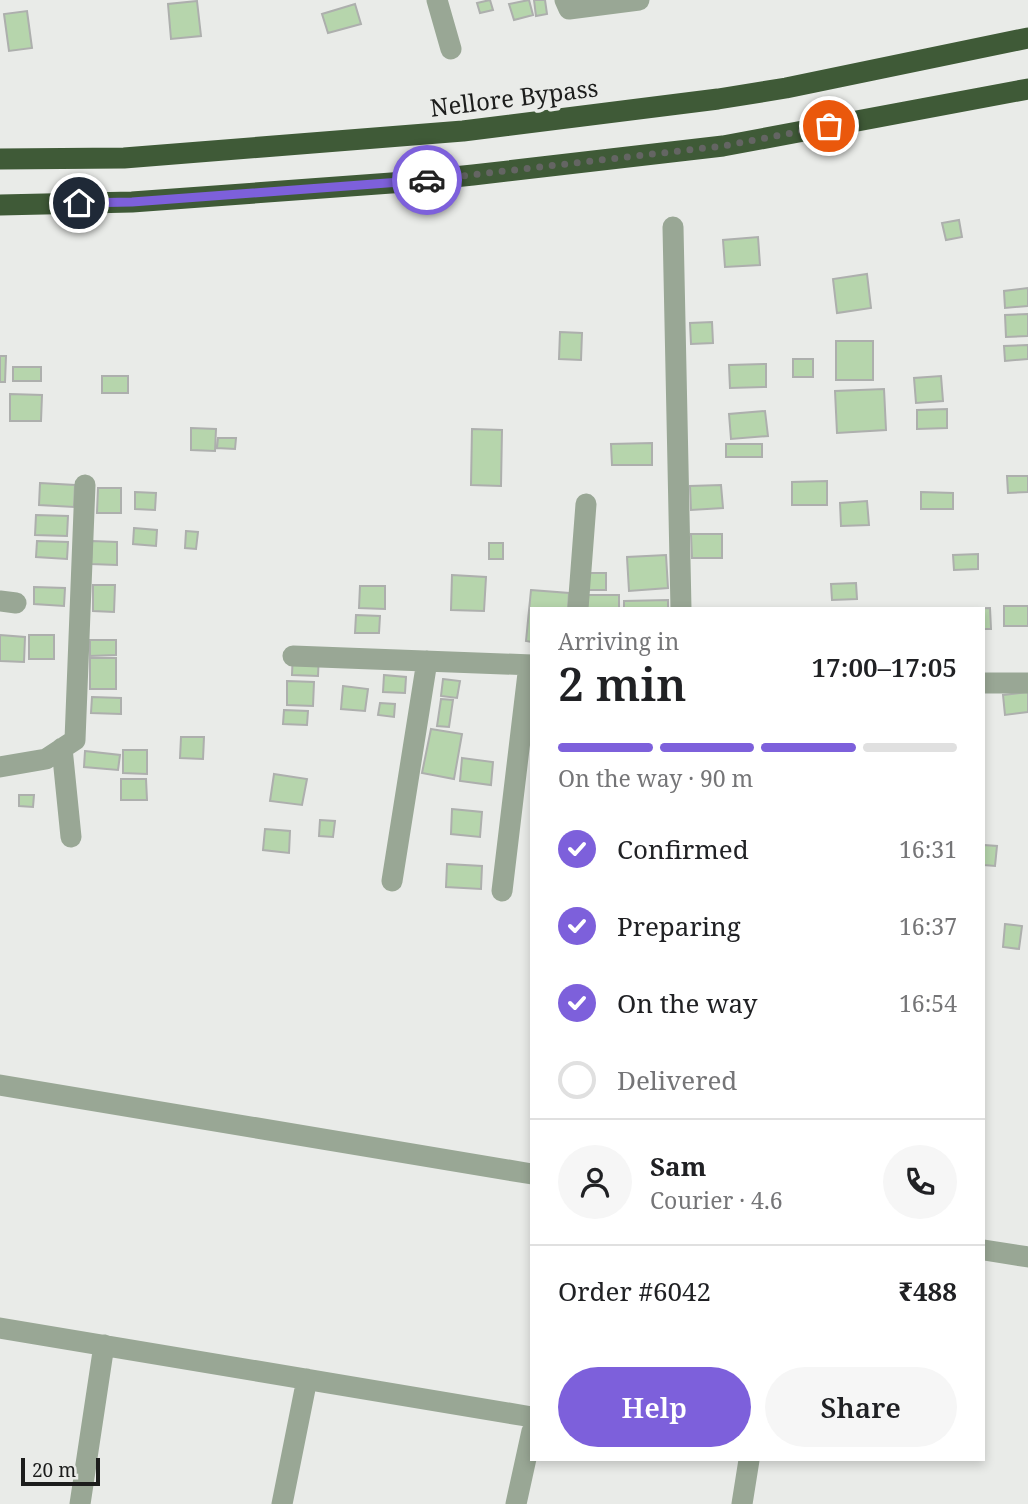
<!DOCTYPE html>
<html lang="en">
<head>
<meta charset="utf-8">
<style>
  :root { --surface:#fff; --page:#f6f6f6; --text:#202124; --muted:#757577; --line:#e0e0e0; --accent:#7d60db }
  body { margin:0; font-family:"Noto Serif",serif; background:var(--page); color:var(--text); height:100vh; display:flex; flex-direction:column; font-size:26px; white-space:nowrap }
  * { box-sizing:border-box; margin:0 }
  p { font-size:23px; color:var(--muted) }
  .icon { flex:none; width:38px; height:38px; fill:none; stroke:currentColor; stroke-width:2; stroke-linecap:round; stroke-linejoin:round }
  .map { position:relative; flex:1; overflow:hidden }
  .panel { position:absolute; left:530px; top:607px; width:455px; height:854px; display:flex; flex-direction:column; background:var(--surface); border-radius:0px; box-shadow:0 4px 10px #0003 }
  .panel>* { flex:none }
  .scale { position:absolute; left:21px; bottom:18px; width:79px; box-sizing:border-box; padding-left:7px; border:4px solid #1c1d1c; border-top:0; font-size:19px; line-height:24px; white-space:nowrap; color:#1c1d1c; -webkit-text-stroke:5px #e9ebe8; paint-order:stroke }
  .pin { position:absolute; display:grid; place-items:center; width:60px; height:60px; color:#fff; margin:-30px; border:4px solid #fff; border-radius:50%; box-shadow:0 2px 7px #0007 }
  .courier { position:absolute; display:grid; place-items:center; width:70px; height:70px; margin:-35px; border:5px solid #7d60db; border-radius:50%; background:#fff; color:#222; box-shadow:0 2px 9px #0007 }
  .headline em { font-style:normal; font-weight:600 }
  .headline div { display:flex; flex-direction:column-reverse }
  .headline { display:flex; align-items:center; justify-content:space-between; height:119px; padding:0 28px }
  h1 { font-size:46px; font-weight:600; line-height:52px }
  .bar { display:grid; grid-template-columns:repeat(4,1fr); gap:10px 7px; align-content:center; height:84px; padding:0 28px }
  .bar i { height:9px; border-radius:5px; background:var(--line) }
  .bar .selected { background:var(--accent) }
  .bar p { grid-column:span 4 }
  .line { display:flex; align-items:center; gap:18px; padding:0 28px; border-top:2px solid var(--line) }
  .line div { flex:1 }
  .round { display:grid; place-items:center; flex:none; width:74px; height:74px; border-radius:37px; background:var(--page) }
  ol { padding:0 28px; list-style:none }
  li { display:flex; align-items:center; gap:21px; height:77px }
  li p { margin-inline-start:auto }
  li .icon { padding:7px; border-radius:50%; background:var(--accent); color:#fff; stroke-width:4 }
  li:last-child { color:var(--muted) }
  li i { width:38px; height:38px; border:4px solid var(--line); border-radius:50% }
  .action { display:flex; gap:14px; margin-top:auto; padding:14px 28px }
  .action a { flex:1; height:80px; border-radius:42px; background:var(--accent); color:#fff; font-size:28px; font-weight:600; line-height:80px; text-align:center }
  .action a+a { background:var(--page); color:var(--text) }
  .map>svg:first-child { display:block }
  .building { fill:#b6d5ac; stroke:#adafad; stroke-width:2 }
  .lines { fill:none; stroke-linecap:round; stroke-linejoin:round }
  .street { stroke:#99a795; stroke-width:21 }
  .highway { stroke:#3f5a37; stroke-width:21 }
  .done { stroke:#646563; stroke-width:7; stroke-dasharray:0 12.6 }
  .route { stroke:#7d60db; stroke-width:9 }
  .labels { text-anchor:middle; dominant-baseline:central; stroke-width:7; stroke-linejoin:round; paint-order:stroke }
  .street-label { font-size:24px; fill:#1c1d1c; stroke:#e9ebe8 }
</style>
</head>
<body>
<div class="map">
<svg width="1028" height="1504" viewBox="0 0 1028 1504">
  <rect width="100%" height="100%" fill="#e9ebe8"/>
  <path class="building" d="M490 0 493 10 480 13 477 3Z
    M529 0 533 15 514 20 509 4Z
    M534 0H545L547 14 536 16Z
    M197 1 201 36 171 39 168 4Z
    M355 4 361 24 328 33 322 14Z
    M27 11 32 48 9 51 4 14Z
    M959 220 962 237 946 240 942 223Z
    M758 237 760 265 725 267 723 240Z
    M867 274 871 308 837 313 833 279Z
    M1028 288V306L1005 308 1004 291Z
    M1028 314V336L1006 337 1005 315Z
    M712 322 713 343 691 344 690 323Z
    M560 332 582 333 581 360 559 359Z
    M836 341H873V380H836Z
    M1028 345V359L1005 361 1004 346Z
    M0 356H6L5 382H0Z
    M793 359H813V377H793Z
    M766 364V387L730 388 729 365Z
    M13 367H41V381H13Z
    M102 376H128V393H102Z
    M941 376 943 401 916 403 914 378Z
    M884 389 886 430 837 433 835 391Z
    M10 394 42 395 41 421H10Z
    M947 409V428L917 429V410Z
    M765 411 768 436 731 439 729 414Z
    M191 428 216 429 215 451 191 450Z
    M472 429 502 430 501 486 471 485Z
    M218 438H236L235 449 217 448Z
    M652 443V465H612L611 444Z
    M726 444H762V457H726Z
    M1007 476H1028V492L1008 493Z
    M827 481V505H792V482Z
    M40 483 75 485 74 507 39 505Z
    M721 485 723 508 691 510 690 486Z
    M98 488H121V513H97Z
    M135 492 156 493 155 510 135 509Z
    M921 492 953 493V509H921Z
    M867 501 869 525 841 526 840 503Z
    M36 515 68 516 67 536 35 535Z
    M134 528 157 530 156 546 133 544Z
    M186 531 198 532 196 549 185 548Z
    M691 534H722V558H692Z
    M37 541 68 542 67 559 36 557Z
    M92 541 117 542V565L91 564Z
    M489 543H503V559H489Z
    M978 554V569L954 570 953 555Z
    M666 555 668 588 629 591 627 557Z
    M587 573H606V590H587Z
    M452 575 486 577 484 611 451 610Z
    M856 583 857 599 832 600 831 584Z
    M93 585H115L114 612 93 611Z
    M360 586H385V609L359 608Z
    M34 587 65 588 64 606 34 604Z
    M531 590 569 593 568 609H532V642L526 641Z
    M584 595H619V609H584Z
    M668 600V609H624V601Z
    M1004 606H1028V626H1004Z
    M990 608 991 629H984V609H953Z
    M356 615 380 616 379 633H355Z
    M0 635 25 637 24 662 0 661Z
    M29 635H54V659H29Z
    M90 640H116V655L90 656Z
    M293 650 319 652 318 676 292 675Z
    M90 658H116V689H90Z
    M384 675 406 677 405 693 383 692Z
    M443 679 460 681 457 698 441 696Z
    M287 681 314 682 313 706 287 705Z
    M343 686 368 689 365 711 341 709Z
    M1028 692V712L1005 715 1003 695Z
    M92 697 121 698V714L91 713Z
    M441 699 453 700 449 727 437 726Z
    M380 703 395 704 394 717 378 715Z
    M284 710 308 711 307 725 283 724Z
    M431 729 462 734 454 779 422 773Z
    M181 737H204L203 759 180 758Z
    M123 750H147V774L123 773Z
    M85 751 120 755 118 770 84 767Z
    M462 758 493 762 491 785 460 781Z
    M274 774 307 779 302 805 270 801Z
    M121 779H146L147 800H121Z
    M19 795H34L33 807 19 806Z
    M452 809 482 812 480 837 451 834Z
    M320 820 335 821 333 837 319 836Z
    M265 829 290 831 289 853 263 850Z
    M984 845 997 846 995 866 984 865Z
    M447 864 482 866 481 889 446 887Z
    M1005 924 1022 926 1019 949 1003 947Z"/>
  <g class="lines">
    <path class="street" d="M437 0 451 49
      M565 0 569 9 639 0
      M673 227 681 609
      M0 601 16 603
      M578 609 586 504
      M293 656 532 665
      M984 683H1028
      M62 748 71 837
      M0 767 46 759 75 740 85 485
      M392 881 427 661
      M502 891 529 665
      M0 1085 532 1174
      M984 1250 1028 1257
      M0 1328 532 1417
      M80 1504 104 1345
      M282 1504 307 1379
      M516 1504 532 1431
      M742 1504 749 1460"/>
    <path class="highway" d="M0 159 124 158 463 131 718 99 786 88 1028 38
      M0 205 132 202 405 182 473 175 723 146 1028 89"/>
  </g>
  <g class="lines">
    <path class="done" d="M427 180 723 146 829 126"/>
    <path class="route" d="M79 203 132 202 427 180"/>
  </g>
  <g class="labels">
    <g class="street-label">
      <text transform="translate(514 97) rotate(-7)">Nellore Bypass</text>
    </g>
  </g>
</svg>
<div class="scale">20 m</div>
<div class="pin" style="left:829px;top:126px;background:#ea580c"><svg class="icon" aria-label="bag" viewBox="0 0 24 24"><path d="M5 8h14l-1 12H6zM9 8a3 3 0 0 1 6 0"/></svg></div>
<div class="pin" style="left:79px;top:203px;background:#1f2937"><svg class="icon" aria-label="home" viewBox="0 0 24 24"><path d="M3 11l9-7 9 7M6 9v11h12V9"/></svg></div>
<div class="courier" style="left:427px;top:180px"><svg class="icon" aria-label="car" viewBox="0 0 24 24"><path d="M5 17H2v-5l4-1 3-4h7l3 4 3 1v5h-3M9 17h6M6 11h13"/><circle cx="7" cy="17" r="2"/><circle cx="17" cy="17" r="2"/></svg></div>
<section class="panel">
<div class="headline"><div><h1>2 min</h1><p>Arriving in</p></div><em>17:00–17:05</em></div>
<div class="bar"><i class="selected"></i><i class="selected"></i><i class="selected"></i><i></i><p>On the way · 90 m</p></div>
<ol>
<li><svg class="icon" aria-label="check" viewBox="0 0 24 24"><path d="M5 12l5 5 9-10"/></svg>Confirmed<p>16:31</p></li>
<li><svg class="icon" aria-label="check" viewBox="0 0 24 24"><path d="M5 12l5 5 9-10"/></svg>Preparing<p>16:37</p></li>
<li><svg class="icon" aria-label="check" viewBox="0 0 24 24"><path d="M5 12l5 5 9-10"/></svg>On the way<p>16:54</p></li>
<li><i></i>Delivered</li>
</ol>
<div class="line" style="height:126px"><a class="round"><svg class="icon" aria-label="person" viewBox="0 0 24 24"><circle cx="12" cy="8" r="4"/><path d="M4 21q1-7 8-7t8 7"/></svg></a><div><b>Sam</b><p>Courier · 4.6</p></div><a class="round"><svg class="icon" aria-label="phone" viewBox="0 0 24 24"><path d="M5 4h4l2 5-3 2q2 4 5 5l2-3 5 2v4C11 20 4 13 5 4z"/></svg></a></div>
<div class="line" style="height:91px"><div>Order #6042</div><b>₹488</b></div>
<div class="action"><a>Help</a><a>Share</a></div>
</section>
</div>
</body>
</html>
